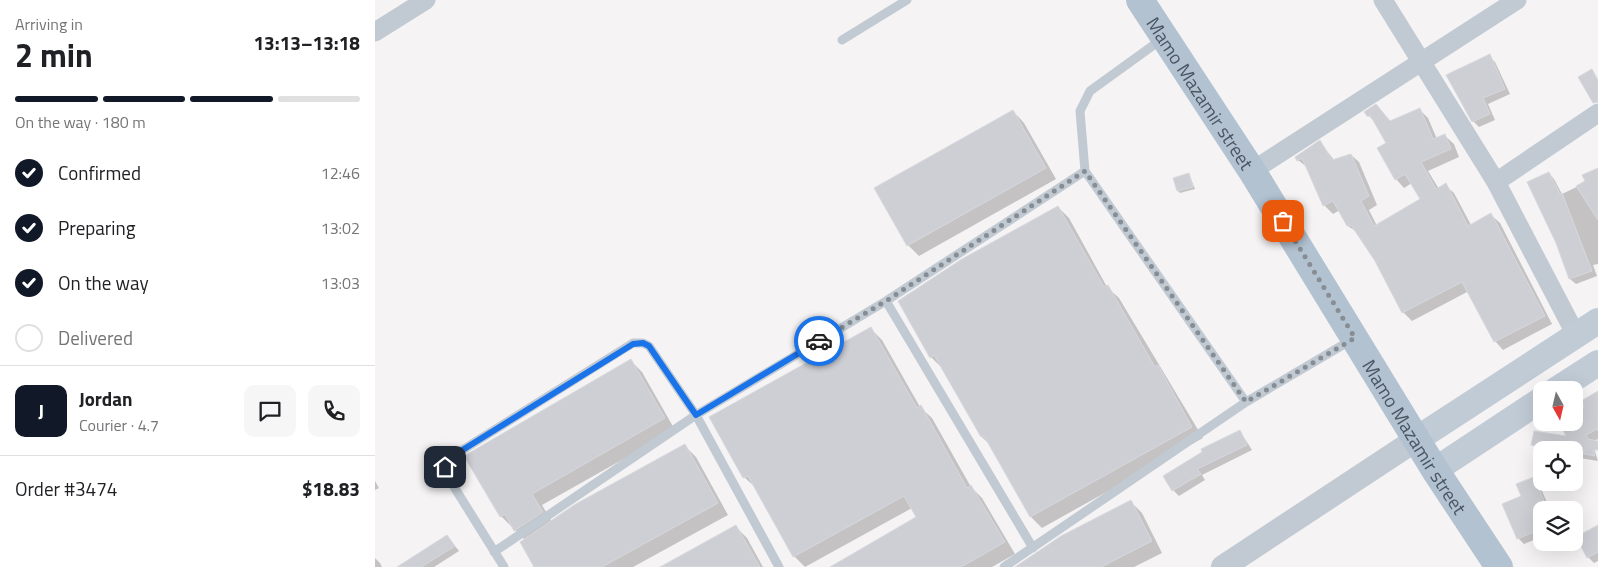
<!DOCTYPE html>
<html lang="en">
<head>
<meta charset="utf-8">
<style>
  :root { --surface:#fff; --page:#f6f6f6; --text:#202124; --muted:#757577; --line:#e0e0e0; --accent:#111827 }
  body { margin:0; font-family:"Titillium Web",sans-serif; background:var(--page); color:var(--text); height:100vh; display:flex; flex-direction:column; font-size:19px; white-space:nowrap }
  * { box-sizing:border-box; margin:0 }
  p { font-size:16px; color:var(--muted) }
  .icon { flex:none; width:28px; height:28px; fill:none; stroke:currentColor; stroke-width:2; stroke-linecap:round; stroke-linejoin:round }
  .map { position:relative; flex:1; overflow:hidden }
  .panel { display:flex; flex-direction:column; background:var(--surface); width:375px }
  .panel>* { flex:none }
  .needle { width:32px; rotate:172deg }
  .tools { position:absolute; left:1158px; top:381px; display:grid; gap:10px }
  .tools a { display:grid; place-items:center; width:50px; height:50px; border-radius:10px; background:var(--surface); box-shadow:0 5px 20px #0002; font-size:25px }
  .pin { position:absolute; display:grid; place-items:center; width:42px; height:42px; color:#fff; margin:-21px; border-radius:10px; box-shadow:0 2px 8px #0006 }
  .courier { position:absolute; display:grid; place-items:center; width:50px; height:50px; margin:-25px; border:4px solid #1a73e8; border-radius:50%; background:#fff; color:#222; box-shadow:0 1px 6px #0007 }
  .overview em { font-style:normal; font-weight:700 }
  .overview div { display:flex; flex-direction:column-reverse }
  .overview { display:flex; align-items:center; justify-content:space-between; height:85px; padding:0 15px }
  h1 { font-size:32px; font-weight:700; line-height:38px }
  .bar { display:grid; grid-template-columns:repeat(4,1fr); gap:8px 5px; align-content:center; height:60px; padding:0 15px }
  .bar i { height:6px; border-radius:4px; background:var(--line) }
  .bar .active { background:var(--accent) }
  .bar p { grid-column:span 4 }
  .line { display:flex; align-items:center; gap:12px; padding:0 15px; border-top:1px solid var(--line) }
  .line div { flex:1 }
  .round { display:grid; place-items:center; flex:none; width:52px; height:52px; border-radius:10px; background:var(--page) }
  ol { padding:0 15px; list-style:none }
  li { display:flex; align-items:center; gap:15px; height:55px }
  li p { margin-inline-start:auto }
  li .icon { padding:5px; border-radius:50%; background:var(--accent); color:#fff; stroke-width:4 }
  li:last-child { color:var(--muted) }
  li i { width:28px; height:28px; border:2px solid var(--line); border-radius:50% }
  main { display:flex; flex:1; min-height:0 }
  .map>svg:first-child { display:block }
  .shadow { fill:#0003 }
  .building { fill:#cdcfd5; stroke:#d7d9de }
  .lines { fill:none; stroke-linecap:round; stroke-linejoin:round }
  .service { stroke:#c1cad2; stroke-width:9 }
  .minor { stroke:#c1cad2; stroke-width:19 }
  .tertiary { stroke:#c1cad2; stroke-width:24 }
  .secondary { stroke:#c1cbd6; stroke-width:26 }
  .primary { stroke:#b3c2d1; stroke-width:28 }
  .done { stroke:#868d94; stroke-width:5; stroke-dasharray:0 9 }
  .route { stroke:#1a73e8; stroke-width:6 }
  .labels { text-anchor:middle; dominant-baseline:central; stroke-width:4.5; stroke-linejoin:round; paint-order:stroke }
  .street-label { font-size:19px; fill:#4a5661; stroke:#fff }
</style>
</head>
<body>
<main>
<section class="panel">
<div class="overview"><div><h1>2 min</h1><p>Arriving in</p></div><em>13:13–13:18</em></div>
<div class="bar"><i class="active"></i><i class="active"></i><i class="active"></i><i></i><p>On the way · 180 m</p></div>
<ol>
<li><svg class="icon" aria-label="check" viewBox="0 0 24 24"><path d="M5 12l5 5 9-10"/></svg>Confirmed<p>12:46</p></li>
<li><svg class="icon" aria-label="check" viewBox="0 0 24 24"><path d="M5 12l5 5 9-10"/></svg>Preparing<p>13:02</p></li>
<li><svg class="icon" aria-label="check" viewBox="0 0 24 24"><path d="M5 12l5 5 9-10"/></svg>On the way<p>13:03</p></li>
<li><i></i>Delivered</li>
</ol>
<div class="line" style="height:90px"><b class="round" style="background:var(--accent);color:#fff">J</b><div><b>Jordan</b><p>Courier · 4.7</p></div><a class="round"><svg class="icon" aria-label="chat" viewBox="0 0 24 24"><path d="M4 5h16v11H9l-5 4z"/></svg></a><a class="round"><svg class="icon" aria-label="phone" viewBox="0 0 24 24"><path d="M5 4h4l2 5-3 2q2 4 5 5l2-3 5 2v4C11 20 4 13 5 4z"/></svg></a></div>
<div class="line" style="height:65px"><div>Order #3474</div><b>$18.83</b></div>
</section>
<div class="map">
<svg width="1223" height="567" viewBox="0 0 1223 567">
  <rect width="100%" height="100%" fill="#f5f3f3"/>
  <path class="shadow" d="M1114 56 1120 62 1135 94 1113 104 1120 120 1104 127 1098 121Z
    M1001 106 1016 122 1045 110 1053 118 1062 139 1070 136 1079 144 1084 157 1053 171 1064 189 1070 185 1079 193 1096 225 1116 215 1125 223 1177 324 1128 350 1120 341 1094 291 1037 321 1028 312 1001 261 983 233 973 226 965 210 958 214 949 205 933 168 923 160 945 142 959 160 975 154 984 162 1002 205 994 210 1002 226 1047 200 1037 183 1029 188 1021 179 1013 144 1002 124 994 116Z
    M638 111 649 123 681 179 544 256 533 245Z
    M1223 169V264L1218 265 1222 276 1201 284 1195 279 1182 243 1174 173 1179 179 1187 194 1212 182 1209 175Z
    M814 174 820 189 805 193 803 191Z
    M683 207 694 218 732 287 744 298 828 438 667 528 656 517 616 446 607 437 567 368 556 357Z
    M496 329 507 340 545 407 557 418 596 487 607 498 640 554 617 567H461L543 518 537 508 430 567 419 556 381 488 369 477Z
    M256 361 267 372 300 430 167 505 177 522 310 446 321 457 353 515 258 567H161L150 540 126 516Z
    M1223 393V439L1217 442 1223 461 1199 457V450L1165 452 1158 445 1194 438 1199 422V414L1211 407 1208 401Z
    M865 431 877 450 827 475 830 480 804 496 798 490 790 476Z
    M1158 478 1164 484 1174 507 1164 512 1166 517 1164 524 1166 537 1149 544 1143 538 1148 496Z
    M0 481 4 488 0 490Z
    M756 502 767 513 787 553 759 567H642Z
    M361 527 372 538 388 567H288Z
    M1223 527V561L1219 563 1213 557 1203 537Z
    M72 536 84 551 59 567H24Z
    M0 558 5 563 7 567H0Z"/>
  <path class="building" d="M1115 54 1130 89 1108 98 1115 114 1097 122 1071 75Z
    M1217 69 1223 80V102L1218 103 1203 77Z
    M1001 104 1015 121 1045 108 1058 139 1070 134 1076 149 1046 162 1061 189 1071 183 1093 226 1116 213 1170 316 1119 342 1087 282 1027 313 1000 261 976 225 972 226 958 201 948 206 927 158 922 161 920 157 945 140 957 160 976 154 994 196 986 201 999 226 1045 199 1030 174 1020 180 1002 148 1011 143 995 115 993 117 989 112Z
    M638 110 671 168 532 246 499 188Z
    M1223 168V220L1201 186 1210 181 1207 175Z
    M1174 172 1185 194 1187 193 1217 271 1194 279 1181 243 1152 182Z
    M814 173 818 187 802 191 798 178Z
    M683 206 729 287 733 285 780 367 783 365 817 427 655 517 609 436 606 437 559 355 555 358 523 301 587 259Z
    M496 327 542 408 546 405 592 488 596 485 630 542 586 567H455L541 517 529 496 418 557 373 476 368 478 334 417Z
    M256 359 290 418 157 494 168 512 139 531 130 514 125 517 89 456Z
    M1223 391V431L1222 429 1211 435 1213 439 1223 441V450H1218L1220 456 1199 452V450L1156 445 1159 431 1191 436 1184 422H1199V413L1209 407 1206 401Z
    M865 430 872 445 822 469 826 474 797 491 788 476 827 452 826 449Z
    M310 444 343 503 227 567H159L145 542 199 505Z
    M1159 477 1169 501 1159 506 1164 517 1159 518 1164 530 1142 539 1127 504 1146 496 1141 484Z
    M756 500 777 541 726 567H640L686 536Z
    M361 525 385 567H285Z
    M1223 525V552L1212 558 1201 537Z
    M72 535 80 546 46 567H22Z"/>
  <g class="lines">
    <path class="service" d="M787 39 715 91 705 111 710 171 871 402
      M467 40 532 0
      M511 301 658 548
      M119 552 321 415 511 301 710 171
      M129 567 71 474 70 467 73 459 258 343H268L274 346 321 415 404 567
      M629 567 871 402 978 339"/>
    <path class="minor" d="M1008 0 1121 182 1201 335
      M0 32 51 0
      M877 171 1142 0
      M1121 182 1223 113"/>
    <path class="tertiary" d="M848 567 1042 439"/>
    <path class="secondary" d="M1181 390 1223 363
      M1042 439 1223 321
      M1060 470 1166 400"/>
    <path class="primary" id="s1" d="M765 0 877 171 1060 470 1124 567"/>
  </g>
  <g class="lines">
    <path class="done" d="M444 341 511 301 710 171 871 402 980 338 908 221"/>
    <path class="route" d="M70 467 73 459 258 344 268 343 274 346 321 415 444 341"/>
  </g>
  <g class="labels">
    <g class="street-label">
      <text stroke="none"><textPath href="#s1" startOffset="111">Mamo Mazamir street</textPath></text>
      <text stroke="none"><textPath href="#s1" startOffset="516">Mamo Mazamir street</textPath></text>
    </g>
  </g>
</svg>
<div class="tools">
<a><svg class="needle" viewBox="-14 -14 28 28"><path d="M0-13l5 13h-10z" fill="#e53935"/><path d="M0 13l5-13h-10z" fill="#757577"/></svg></a>
<a><svg class="icon" aria-label="locate" viewBox="0 0 24 24"><circle cx="12" cy="12" r="6"/><path d="M12 2v4M12 18v4M2 12h4M18 12h4"/></svg></a>
<a><svg class="icon" aria-label="layers" viewBox="0 0 24 24"><path d="M12 4l9 5-9 5-9-5zM3 14l9 5 9-5"/></svg></a>
</div>
<div class="pin" style="left:908px;top:221px;background:#ea580c"><svg class="icon" aria-label="bag" viewBox="0 0 24 24"><path d="M5 8h14l-1 12H6zM9 8a3 3 0 0 1 6 0"/></svg></div>
<div class="pin" style="left:70px;top:467px;background:#1f2937"><svg class="icon" aria-label="home" viewBox="0 0 24 24"><path d="M3 11l9-7 9 7M6 9v11h12V9"/></svg></div>
<div class="courier" style="left:444px;top:341px"><svg class="icon" aria-label="car" viewBox="0 0 24 24"><path d="M5 17H2v-5l4-1 3-4h7l3 4 3 1v5h-3M9 17h6M6 11h13"/><circle cx="7" cy="17" r="2"/><circle cx="17" cy="17" r="2"/></svg></div>
</div>
</main>
</body>
</html>
